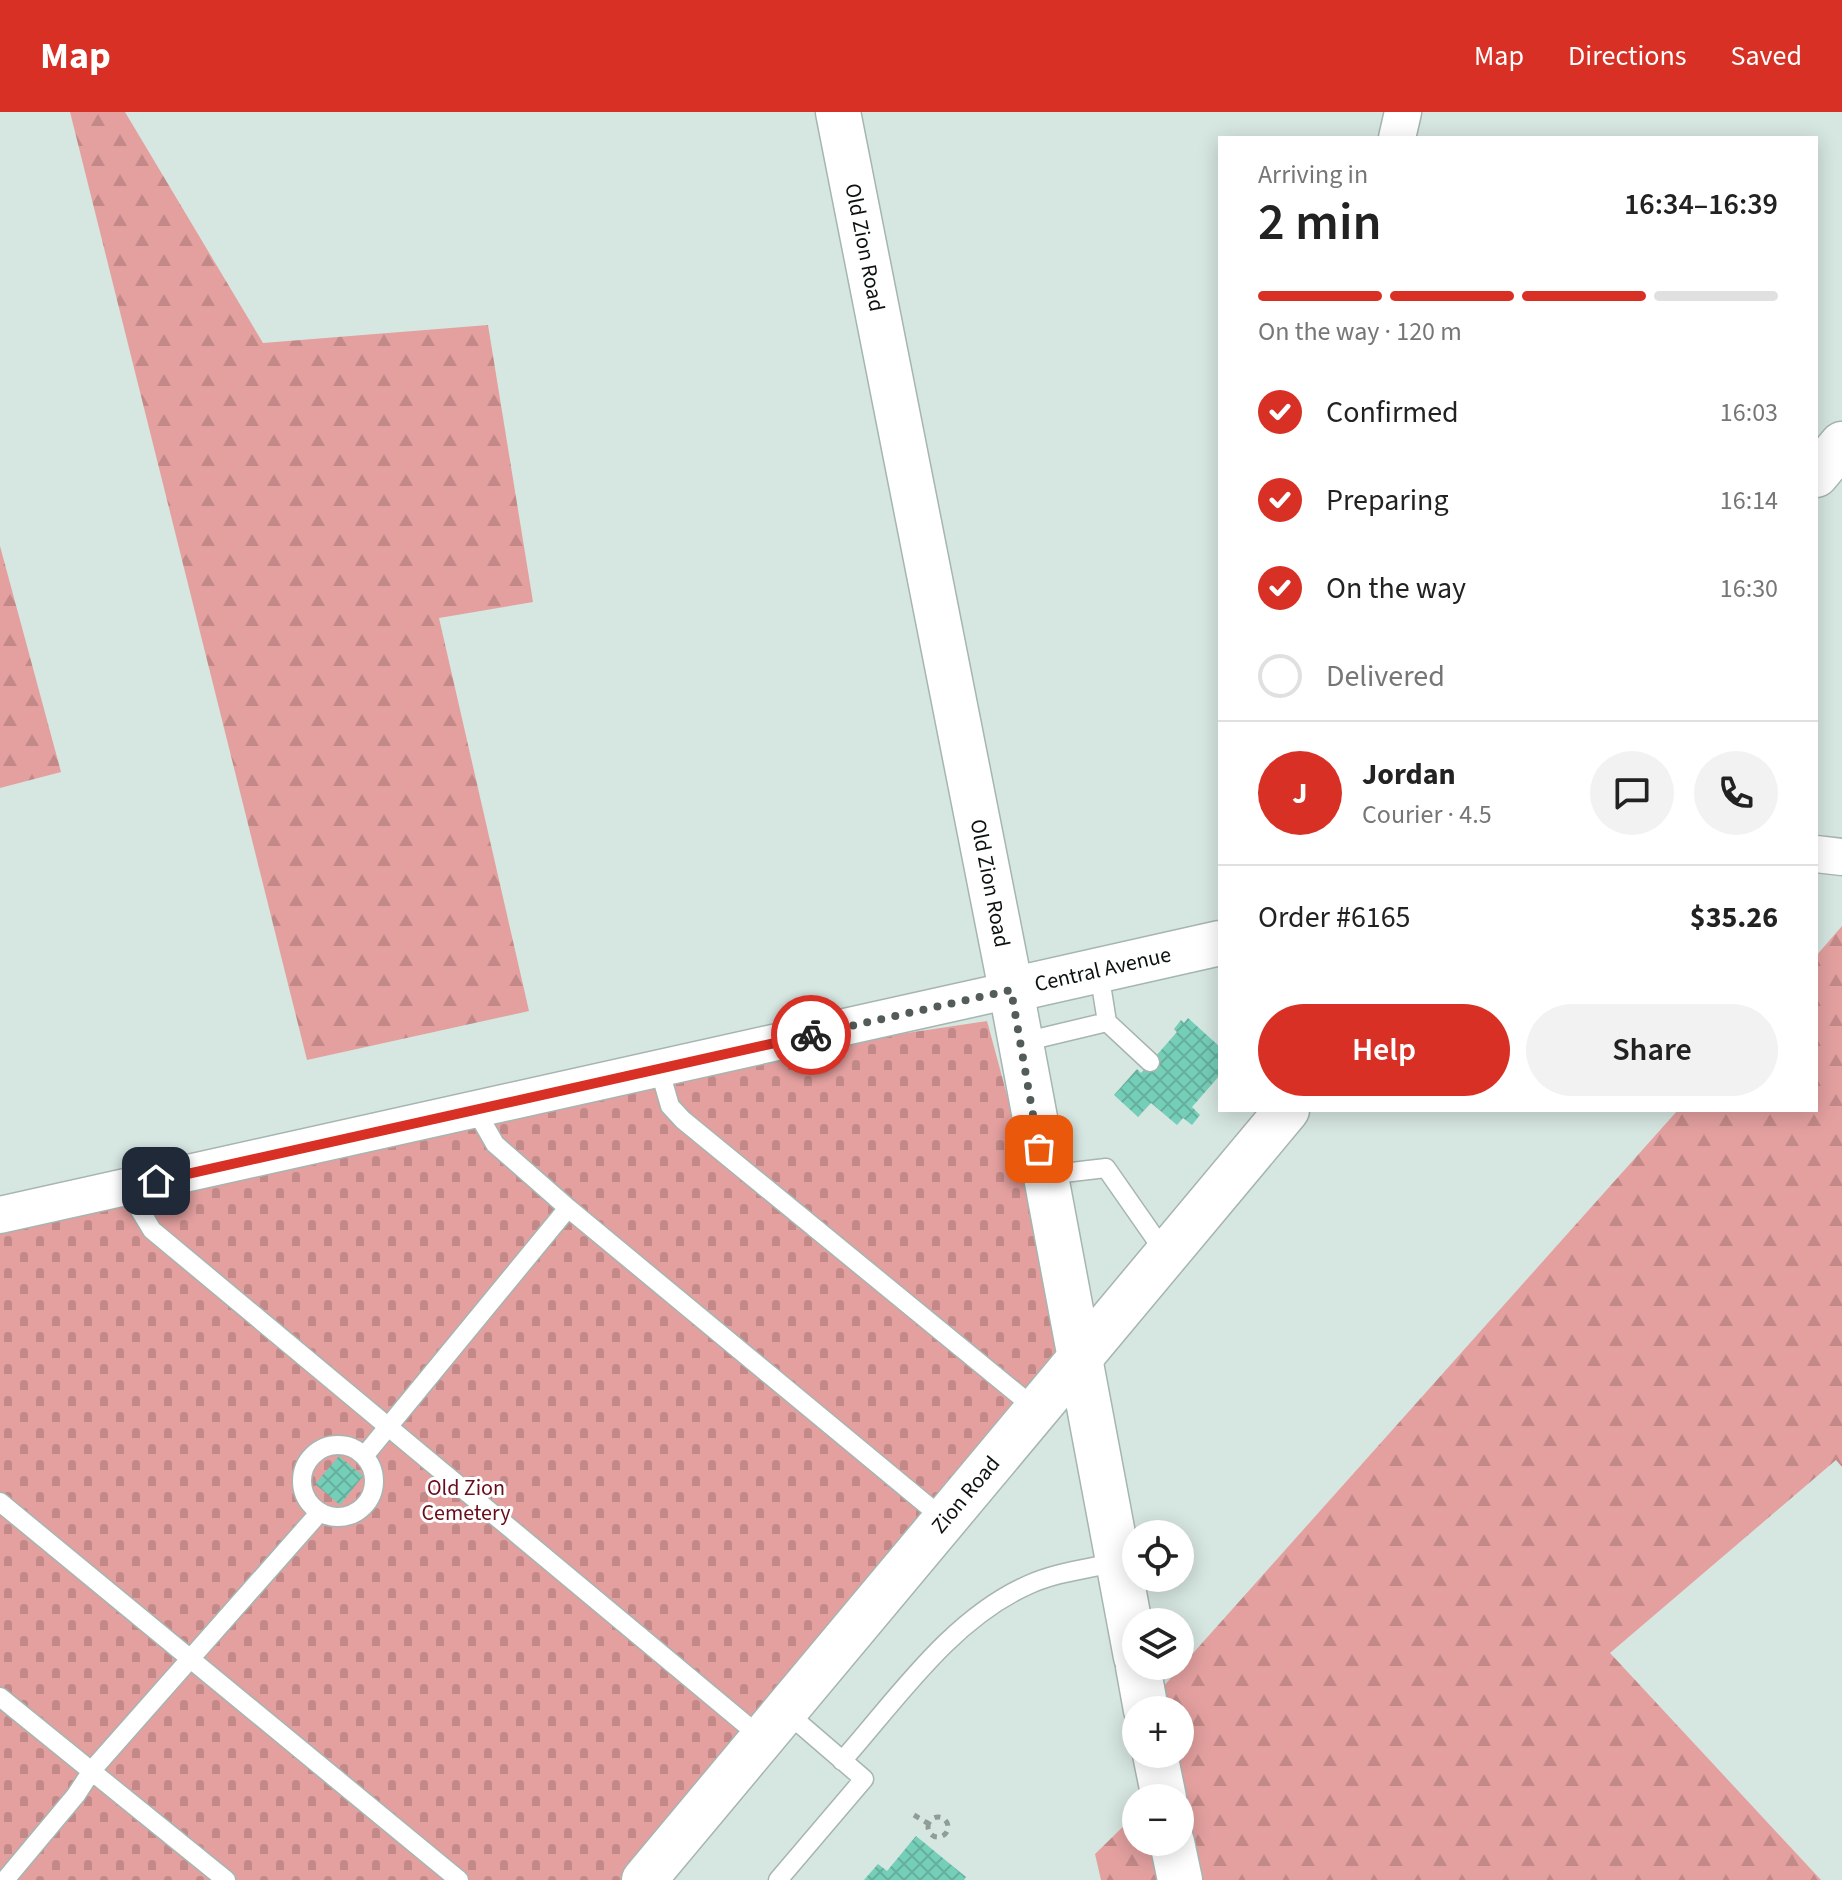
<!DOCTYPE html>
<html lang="en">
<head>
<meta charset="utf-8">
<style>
  :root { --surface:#fff; --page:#f2f2f2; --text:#222; --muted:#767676; --line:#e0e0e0; --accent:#d93025 }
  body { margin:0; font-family:"Source Sans 3",sans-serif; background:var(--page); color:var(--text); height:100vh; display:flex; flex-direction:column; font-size:30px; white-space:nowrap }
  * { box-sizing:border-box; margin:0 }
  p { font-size:26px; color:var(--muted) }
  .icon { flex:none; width:44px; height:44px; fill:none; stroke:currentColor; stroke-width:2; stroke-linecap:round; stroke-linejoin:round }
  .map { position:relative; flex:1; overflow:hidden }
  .sheet { position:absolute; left:1218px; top:24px; width:600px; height:976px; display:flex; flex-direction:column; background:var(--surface); border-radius:0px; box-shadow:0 4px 20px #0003 }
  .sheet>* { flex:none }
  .buttons { position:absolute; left:1122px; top:1408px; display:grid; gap:16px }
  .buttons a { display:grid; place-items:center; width:72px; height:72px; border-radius:50%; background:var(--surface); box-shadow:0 4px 20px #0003; font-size:40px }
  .pin { position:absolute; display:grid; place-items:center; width:68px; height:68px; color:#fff; margin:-34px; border-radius:16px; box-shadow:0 4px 12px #0006 }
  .courier { position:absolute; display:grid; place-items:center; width:80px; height:80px; margin:-40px; border:6px solid #d93025; border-radius:50%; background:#fff; color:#222; box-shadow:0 2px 10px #0007 }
  .head em { font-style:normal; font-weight:600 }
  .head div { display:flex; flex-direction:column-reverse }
  .head { display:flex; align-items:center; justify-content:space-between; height:136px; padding:0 40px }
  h1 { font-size:52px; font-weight:600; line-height:60px }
  .bar { display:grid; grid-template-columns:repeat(4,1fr); gap:12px 8px; align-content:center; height:96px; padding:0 40px }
  .bar i { height:10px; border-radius:6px; background:var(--line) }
  .bar .on { background:var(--accent) }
  .bar p { grid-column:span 4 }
  .line { display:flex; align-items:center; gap:20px; padding:0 40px; border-top:2px solid var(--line) }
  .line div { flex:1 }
  .round { display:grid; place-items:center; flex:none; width:84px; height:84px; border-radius:42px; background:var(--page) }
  ol { padding:0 40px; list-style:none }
  li { display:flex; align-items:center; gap:24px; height:88px }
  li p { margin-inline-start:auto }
  li .icon { padding:8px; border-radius:50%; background:var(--accent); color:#fff; stroke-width:4 }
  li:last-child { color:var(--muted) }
  li i { width:44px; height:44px; border:4px solid var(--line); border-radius:50% }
  .cta { display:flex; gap:16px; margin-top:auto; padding:16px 40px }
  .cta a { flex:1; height:92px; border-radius:48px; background:var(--accent); color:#fff; font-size:32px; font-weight:600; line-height:92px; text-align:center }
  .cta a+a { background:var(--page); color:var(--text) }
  header { display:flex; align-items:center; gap:48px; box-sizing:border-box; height:112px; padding:0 40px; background:var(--accent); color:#fff }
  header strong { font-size:38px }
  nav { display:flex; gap:44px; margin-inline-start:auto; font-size:28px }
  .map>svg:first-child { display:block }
  .forest { fill:url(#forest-firs) }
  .cemetery { fill:url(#cemetery-stones) }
  .building { fill:url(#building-cross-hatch) }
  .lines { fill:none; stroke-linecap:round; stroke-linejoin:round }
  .lane-casing { stroke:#a6b5b1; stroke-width:21 }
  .street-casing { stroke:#a6b5b1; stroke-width:39 }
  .secondary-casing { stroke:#a6b5b1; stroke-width:47 }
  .path { stroke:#8f9c98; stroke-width:5; stroke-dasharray:6 6; stroke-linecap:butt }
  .lane { stroke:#fff; stroke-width:18 }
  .street { stroke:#fff; stroke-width:36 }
  .secondary { stroke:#fff; stroke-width:44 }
  .done { stroke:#535c59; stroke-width:8; stroke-dasharray:0 14.4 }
  .route { stroke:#d93025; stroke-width:10 }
  .labels { text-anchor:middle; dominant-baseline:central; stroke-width:6; stroke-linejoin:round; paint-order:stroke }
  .street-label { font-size:22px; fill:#0c1210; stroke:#fff }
  .park-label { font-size:22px; fill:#690e1b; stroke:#fff }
</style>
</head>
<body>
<header>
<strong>Map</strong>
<nav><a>Map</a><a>Directions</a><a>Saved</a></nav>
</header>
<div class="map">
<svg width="1842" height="1768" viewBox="0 0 1842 1768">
  <defs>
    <pattern id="forest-firs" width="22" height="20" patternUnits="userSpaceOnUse" patternTransform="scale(2)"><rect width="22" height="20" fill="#e3a09f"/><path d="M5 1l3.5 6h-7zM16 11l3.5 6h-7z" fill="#c28988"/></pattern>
    <pattern id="cemetery-stones" width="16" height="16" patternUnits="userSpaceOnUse" patternTransform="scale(2)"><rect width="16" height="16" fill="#e3a09f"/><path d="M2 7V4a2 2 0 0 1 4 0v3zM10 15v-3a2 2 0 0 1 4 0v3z" fill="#c28988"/></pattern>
    <pattern id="building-cross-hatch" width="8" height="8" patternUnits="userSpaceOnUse" patternTransform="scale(2)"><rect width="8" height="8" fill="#75ceb8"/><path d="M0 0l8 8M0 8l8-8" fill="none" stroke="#64b09d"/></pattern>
  </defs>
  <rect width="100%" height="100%" fill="#d6e6e1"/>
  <path class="forest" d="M70 0H125L263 231 488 213 533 490 439 506 529 899 307 948Z
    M0 434 61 660 0 676Z
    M1842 814V1355L1836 1348 1610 1541 1821 1768H1101L1095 1742 1136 1702V1730H1180V1686L1152 1642H1180V1598L1145 1595 1678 998H1816V844Z"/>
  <path class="cemetery" d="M987 909 1078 1246 644 1768H0V1103L627 963Z"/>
  <path class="building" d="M1188 906 1220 935V963L1192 995 1200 1003 1192 1013 1183 1006 1177 1013 1151 991 1138 1005 1114 983 1137 957 1141 961 1177 920 1174 917 1181 908 1184 911Z
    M339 1344 363 1364 340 1393 315 1372Z
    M916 1724 966 1765 964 1768H864L878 1752 887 1759Z"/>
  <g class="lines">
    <g class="lane-casing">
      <path id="lane" d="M1107 910 1150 950
        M1019 931 1107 910 1099 860
        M659 956 670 994 683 1008 1036 1297
        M475 997 495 1032 568 1096 945 1408
        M1046 1063 1106 1056 1166 1142
        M126 1075 152 1118 762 1626
        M302 1369a36 36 0 1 1 72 0a36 36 0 1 1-72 0Z
        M365 1343 568 1096
        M0 1390 459 1768
        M0 1585 226 1768
        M842 1649C897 1587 951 1507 1028 1473 1056 1460 1088 1457 1117 1450
        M5 1768 76 1683 93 1657 320 1400
        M778 1768 864 1667 785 1599"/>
    </g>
    <g class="street-casing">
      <path id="street" d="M1397 26 1403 0
        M1816 742 1842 745
        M0 1103 1011 878"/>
    </g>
    <g class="secondary-casing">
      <g id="secondary">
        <path id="s1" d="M838 0 1011 878 1136 1545"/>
        <path d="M1816 363 1842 332"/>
        <path id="s2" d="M1011 878 1220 831"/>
        <path d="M1138 1554 1146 1598"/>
        <path d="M1155 1642 1164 1686"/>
        <path d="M1172 1730 1180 1768"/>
        <path id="s3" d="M644 1768 1287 998"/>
      </g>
    </g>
    <path class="path" d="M914 1703 929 1712
      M928 1715a10 10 0 1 1 20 0a10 10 0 1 1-20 0Z"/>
    <use href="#lane" class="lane"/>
    <use href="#street" class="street"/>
    <use href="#secondary" class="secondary"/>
  </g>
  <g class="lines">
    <path class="done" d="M811 923 1011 878 1039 1037"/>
    <path class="route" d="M156 1069 811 923"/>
  </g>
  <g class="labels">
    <g class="street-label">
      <text stroke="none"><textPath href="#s1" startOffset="138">Old Zion Road</textPath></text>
      <text stroke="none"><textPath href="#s1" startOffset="786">Old Zion Road</textPath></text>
      <text stroke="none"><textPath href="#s2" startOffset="94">Central Avenue</textPath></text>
      <text stroke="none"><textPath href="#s3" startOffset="502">Zion Road</textPath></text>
    </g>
    <g class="park-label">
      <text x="466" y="1376">Old Zion<tspan x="466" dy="25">Cemetery</tspan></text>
    </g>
  </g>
</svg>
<div class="buttons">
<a><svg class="icon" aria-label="locate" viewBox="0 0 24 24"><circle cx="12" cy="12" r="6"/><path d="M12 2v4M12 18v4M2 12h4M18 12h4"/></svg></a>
<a><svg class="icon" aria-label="layers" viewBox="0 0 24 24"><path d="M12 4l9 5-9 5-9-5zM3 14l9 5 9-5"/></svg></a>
<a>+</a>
<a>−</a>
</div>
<div class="pin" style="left:1039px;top:1037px;background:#ea580c"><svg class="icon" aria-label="bag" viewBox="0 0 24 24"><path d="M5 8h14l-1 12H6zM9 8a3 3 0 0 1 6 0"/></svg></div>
<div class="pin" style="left:156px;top:1069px;background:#1f2937"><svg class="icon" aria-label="home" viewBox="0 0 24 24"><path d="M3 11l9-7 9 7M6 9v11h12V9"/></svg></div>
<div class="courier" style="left:811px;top:923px"><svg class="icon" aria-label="bike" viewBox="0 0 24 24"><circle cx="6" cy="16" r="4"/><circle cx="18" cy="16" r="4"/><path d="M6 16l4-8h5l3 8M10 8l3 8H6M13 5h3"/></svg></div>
<section class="sheet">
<div class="head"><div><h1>2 min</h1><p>Arriving in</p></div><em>16:34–16:39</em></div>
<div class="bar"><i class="on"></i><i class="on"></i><i class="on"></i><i></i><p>On the way · 120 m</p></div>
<ol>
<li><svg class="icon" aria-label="check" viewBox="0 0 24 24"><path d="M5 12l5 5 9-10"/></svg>Confirmed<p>16:03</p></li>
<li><svg class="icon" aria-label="check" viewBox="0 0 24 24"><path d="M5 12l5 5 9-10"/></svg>Preparing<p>16:14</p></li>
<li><svg class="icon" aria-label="check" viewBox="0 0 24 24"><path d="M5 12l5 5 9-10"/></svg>On the way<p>16:30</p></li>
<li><i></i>Delivered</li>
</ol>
<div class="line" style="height:144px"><b class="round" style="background:var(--accent);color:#fff">J</b><div><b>Jordan</b><p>Courier · 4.5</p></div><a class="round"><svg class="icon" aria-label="chat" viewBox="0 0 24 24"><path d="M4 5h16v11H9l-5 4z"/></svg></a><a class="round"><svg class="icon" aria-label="phone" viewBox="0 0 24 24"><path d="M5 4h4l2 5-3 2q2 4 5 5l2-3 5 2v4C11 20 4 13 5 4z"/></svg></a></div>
<div class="line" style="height:104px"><div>Order #6165</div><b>$35.26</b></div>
<div class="cta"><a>Help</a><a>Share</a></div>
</section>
</div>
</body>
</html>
